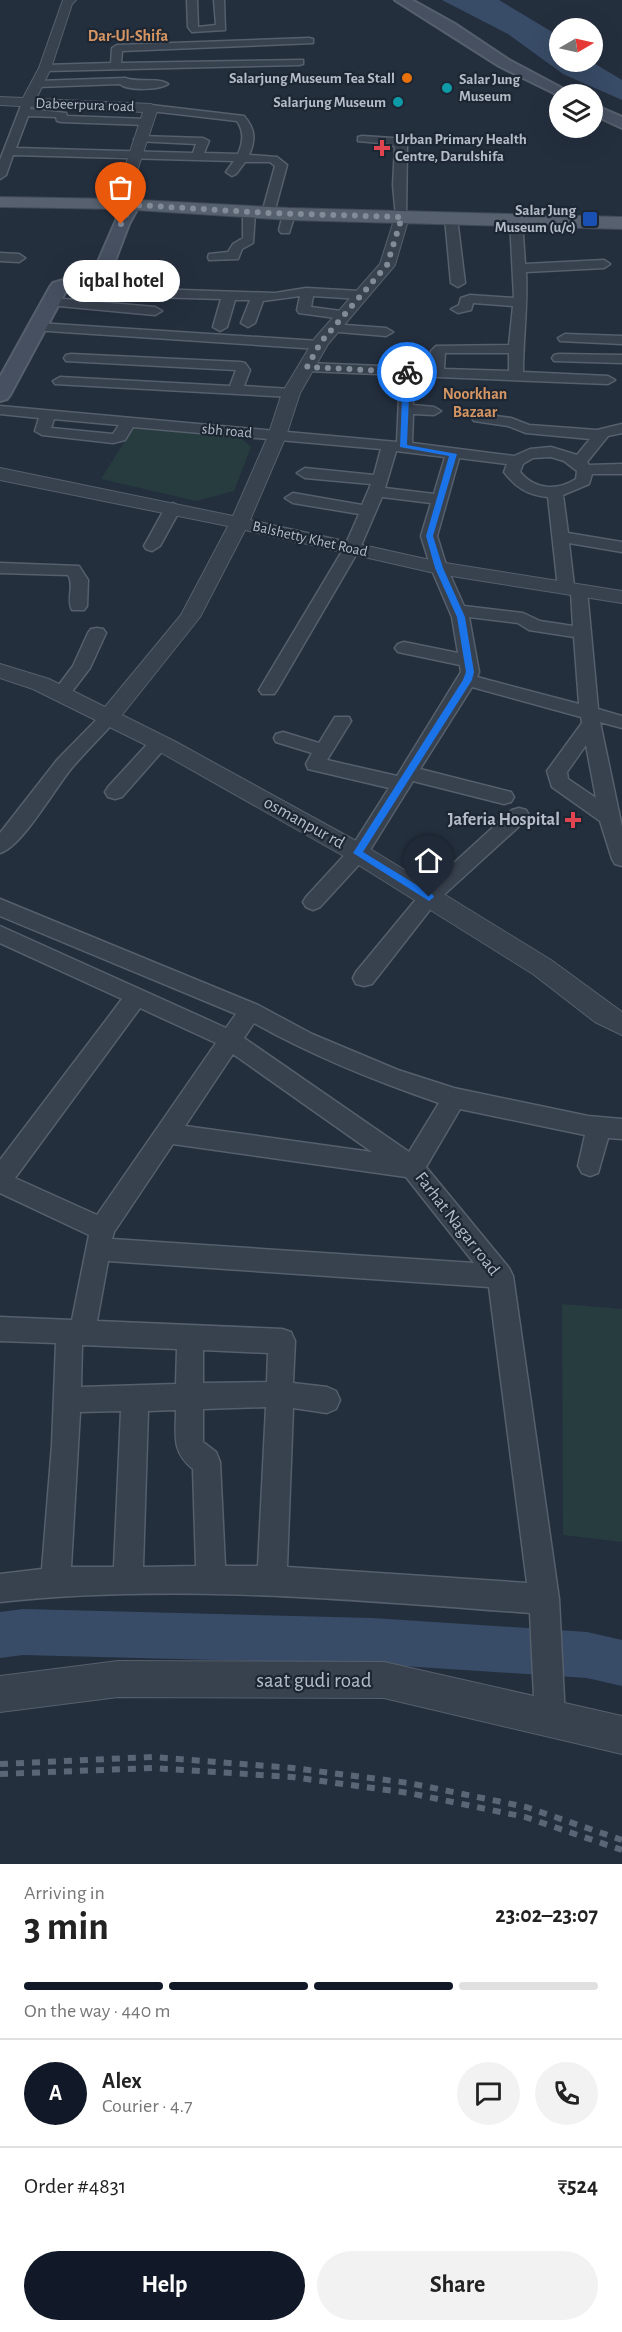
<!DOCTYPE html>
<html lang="en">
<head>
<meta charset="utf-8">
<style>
  :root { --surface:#fff; --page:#f2f2f2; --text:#222; --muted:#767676; --line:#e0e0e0; --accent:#111827 }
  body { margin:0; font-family:"Alegreya Sans",sans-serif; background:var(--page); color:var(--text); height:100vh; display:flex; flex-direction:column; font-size:22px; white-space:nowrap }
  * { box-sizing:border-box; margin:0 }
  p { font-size:20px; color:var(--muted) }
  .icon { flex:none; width:33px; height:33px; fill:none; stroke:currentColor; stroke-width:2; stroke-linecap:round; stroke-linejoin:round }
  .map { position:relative; height:1864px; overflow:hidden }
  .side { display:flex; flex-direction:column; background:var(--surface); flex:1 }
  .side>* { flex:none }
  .needle { width:39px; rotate:81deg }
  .fabs { position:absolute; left:549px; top:18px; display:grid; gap:12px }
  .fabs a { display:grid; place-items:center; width:54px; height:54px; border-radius:50%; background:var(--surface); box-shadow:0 6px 24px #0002; font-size:30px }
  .pin { position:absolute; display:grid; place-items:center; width:51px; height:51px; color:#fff; margin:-62px -26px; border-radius:50% 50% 50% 0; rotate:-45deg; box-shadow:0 0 6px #0007 }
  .pin .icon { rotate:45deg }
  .courier { position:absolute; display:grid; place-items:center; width:60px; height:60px; margin:-30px; border:4px solid #1a73e8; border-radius:50%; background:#fff; color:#222; box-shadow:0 2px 8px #0007 }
  .bubble { position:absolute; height:42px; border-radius:21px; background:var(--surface); box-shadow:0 6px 24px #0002; font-size:20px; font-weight:600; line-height:42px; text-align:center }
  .summary em { font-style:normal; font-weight:600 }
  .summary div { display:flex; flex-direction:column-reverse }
  .summary { display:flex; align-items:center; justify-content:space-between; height:102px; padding:0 24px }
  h1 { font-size:39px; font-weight:600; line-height:45px }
  .bar { display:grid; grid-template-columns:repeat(4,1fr); gap:9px 6px; align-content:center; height:72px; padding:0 24px }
  .bar i { height:8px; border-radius:4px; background:var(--line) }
  .bar .active { background:var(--accent) }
  .bar p { grid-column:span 4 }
  .line { display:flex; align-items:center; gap:15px; padding:0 24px; border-top:2px solid var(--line) }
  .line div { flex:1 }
  .round { display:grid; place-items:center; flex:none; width:63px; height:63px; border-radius:32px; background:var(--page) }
  .primary-button { display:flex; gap:12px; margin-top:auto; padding:12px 24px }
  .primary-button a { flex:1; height:69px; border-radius:36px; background:var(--accent); color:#fff; font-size:24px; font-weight:600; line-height:69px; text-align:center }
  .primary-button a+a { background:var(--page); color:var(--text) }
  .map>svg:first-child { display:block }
  .green { fill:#263c3f }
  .water { fill:#394c67 }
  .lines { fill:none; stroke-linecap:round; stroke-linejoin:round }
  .river { fill:#394c67; fill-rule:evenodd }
  .minor-casing { stroke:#565f6c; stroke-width:3 }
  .tertiary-casing { stroke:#565f6c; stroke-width:2 }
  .secondary-casing { stroke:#565f6c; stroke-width:4 }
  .primary-casing { stroke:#414a57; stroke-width:2 }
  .minor { fill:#38414e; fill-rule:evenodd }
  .tertiary { fill:#38414e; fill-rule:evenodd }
  .secondary { fill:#465061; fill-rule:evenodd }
  .primary { fill:#56606e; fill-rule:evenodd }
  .rail { stroke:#5a6575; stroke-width:6; stroke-dasharray:8 8; stroke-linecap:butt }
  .route { fill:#1a73e8 }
  .done { stroke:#828b98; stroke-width:6; stroke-dasharray:0 10.8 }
  .food-dot { fill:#e8710a; stroke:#1d2633; stroke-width:2 }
  .culture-dot { fill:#0f9aa8; stroke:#1d2633; stroke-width:2 }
  .health-dot { fill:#e0444e; stroke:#1d2633; stroke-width:2 }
  .transit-dot { fill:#1a4fb4; stroke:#1d2633; stroke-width:2 }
  .labels { text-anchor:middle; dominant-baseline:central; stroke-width:4.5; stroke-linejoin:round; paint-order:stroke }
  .far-poi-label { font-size:15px; font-weight:bold; fill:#b4bcc9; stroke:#1d2633; text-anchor:end }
  .far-street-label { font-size:15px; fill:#b4bcc9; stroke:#1d2633 }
  .far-neighbourhood-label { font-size:16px; font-weight:bold; fill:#d59563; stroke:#1d2633 }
  .poi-label { font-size:18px; font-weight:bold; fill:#b4bcc9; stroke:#1d2633; text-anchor:end }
  .street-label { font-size:18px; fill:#b4bcc9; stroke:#1d2633 }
  .near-street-label { font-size:21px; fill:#b4bcc9; stroke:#1d2633 }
</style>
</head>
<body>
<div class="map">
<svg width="622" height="1864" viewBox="0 0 622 1864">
  <rect width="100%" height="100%" fill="#242f3e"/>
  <path class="green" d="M133 428 240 437 251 447 234 491 196 501 101 479Z
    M562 1304 622 1309V1542L563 1535Z"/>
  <path class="water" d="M442 0H499L559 36 560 62H592L622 80V100L563 74 508 34Z"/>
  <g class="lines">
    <path class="river" d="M23 1609 372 1618 587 1632 622 1640V1686L587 1678 372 1664 23 1655 0 1658V1612Z"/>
    <g class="minor-casing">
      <path id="minor" d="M187 0H197L198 27 216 25 214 0H224L225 30 192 32 188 27Z
        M309 38 313 39V43L122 51 121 63 303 60V64L299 65 45 71 40 68 45 65 111 63 112 48 117 45Z
        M125 78C138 83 158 77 168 84 160 90 128 91 120 84L37 87 32 84 37 81Z
        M27 100 32 103 30 109 66 113 67 116 146 119 152 122 146 125 61 122 57 121 56 117 28 116 16 148 193 153 196 144 136 141 134 139 140 136 203 138 209 141 204 153 238 154C243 143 245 132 237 121L151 111 146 108 151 105 244 116C255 129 256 139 249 155L277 157 287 165 274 213 268 217 262 213 275 166 270 162H245L236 174 232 176 226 172 234 161 13 155 6 175 0 179V160L22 103Z
        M362 136 393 138 407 146 406 220H398L396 217 393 185 395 147 390 144 358 141V137Z
        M249 208 255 212 253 243 242 249 238 259 209 260 208 257 209 254 228 252 233 244 243 238V212Z
        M289 210 295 214 289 233H281L279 230 283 214Z
        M451 214 457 218 465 283 458 287 451 283 445 218Z
        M516 216 522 220 525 264 604 260 610 264 604 268 526 272C528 305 523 338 523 372L608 376 615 380 608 384 414 376 413 405 434 407 441 411 434 415 413 414 412 443 514 456 530 449 551 447 577 455 590 439 526 433 508 426 474 421 472 418 479 414 511 418 529 425 597 430 622 424V433L608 436 587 462 589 465 622 464V474H592L589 484 563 495 568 533 622 542V552L569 543 574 586H585L587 590 598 709 622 716V728L600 722 622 827V866L615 864 612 859 600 821 552 787 547 771 582 723 581 717 472 687 420 769 511 792 514 797 511 802 504 804 413 781 365 858 320 907 313 910 306 907 303 902 306 897 351 848 389 788 308 769 306 764 312 753 276 742 274 738 276 734 283 732 319 743 335 717H349L351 721 327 760 397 776 461 672 460 665 398 652 395 648 398 644 404 642 458 653 452 617 431 568 421 536 431 503 382 497 360 548 277 690 274 694H262L259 690 344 548 359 514 293 503 285 498 293 493 362 505 371 484 305 478 297 473 305 468 374 475 381 449 133 427 125 440 113 443 42 435 35 431 39 418 0 414V406L397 442 400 375 307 371 300 367 307 363 430 368 431 351 436 346 509 345 513 306 473 303 471 310 458 313 451 309 459 305 461 298 470 295 514 298 510 220ZM445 353H509V371L444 369ZM54 419 119 425 113 434 51 428ZM396 451 445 457 434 494 385 488ZM551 457 564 461 577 471 576 479C557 491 535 490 520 472L523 464 533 458ZM459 458 507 464 504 472C516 488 528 495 548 497L558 588 560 592H571L573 626 540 621 523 613 464 606 447 568 437 536ZM469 617 518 623 529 630 574 637 579 704 477 677 479 672ZM586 745 596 798 568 779 567 772Z
        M0 253 19 254 25 258 19 262 0 261Z
        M306 288 360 291 367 295 360 299 313 296 311 307 348 312 350 315 343 319 299 313 297 310 300 296 263 301 255 323 248 327 241 323 250 300H235L227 327 220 331 213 327 221 299 152 297 145 293 152 289 275 293Z
        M53 298 155 307 162 311 155 315 48 305 46 302Z
        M38 323 319 341 326 345 319 349 33 330 31 327 33 324Z
        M332 324 386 328 393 332 386 336 327 331 325 328Z
        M565 334 622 336V344L560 341 558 338Z
        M71 354 240 362 245 363 250 370 244 386 291 389 298 393 291 397 55 384 53 381 60 377 230 386 236 370 66 361 64 358 66 355Z
        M559 354 622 355V363L554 361 552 358 554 355Z
        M173 503 181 508 160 546 152 551 146 549 144 546 165 508Z
        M0 563 79 566 88 580 87 606 84 610H72C66 599 75 585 68 575L0 573Z
        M97 628 103 629 106 633 90 668 67 698H55L52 694 73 666 88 633 91 629Z
        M109 711 115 713 118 717 115 721C101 737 85 752 71 769 55 788 22 847 0 853V833L57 760 103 713Z
        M159 737 166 739 168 743 166 747 122 797 115 799 108 797 105 792 108 787 152 739Z
        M519 808 526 810 529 815 526 820 436 902 372 984 364 986 356 984 353 978 356 972 422 892 512 810Z
        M0 899 258 1005 312 1034 398 1070 454 1088 588 1116 622 1119V1139L608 1138 598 1173 590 1176 582 1173 578 1166 585 1135 460 1109 426 1167 509 1268 513 1276 559 1599 565 1718 561 1729 550 1733 539 1729 535 1718 530 1613C354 1600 176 1583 0 1602V1574L42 1569 52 1445 56 1343 0 1341V1317L72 1320 89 1235 0 1193V1160L122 999 0 943V926L226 1028 236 1014 0 916ZM140 1008 216 1043 97 1215 15 1178ZM254 1023C313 1056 375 1081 439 1103L409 1152 244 1038ZM233 1054 372 1152 185 1126ZM173 1144 406 1177 474 1263 112 1239 114 1232ZM108 1261 489 1287 527 1583 287 1567 293 1408 327 1413 336 1409 340 1400 336 1391 327 1387 293 1383 295 1341 291 1332 282 1329 97 1321ZM82 1345 177 1349 176 1384 81 1387ZM203 1350 268 1353 267 1382 203 1383ZM266 1407 258 1566H225L220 1462 216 1452 203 1442V1409ZM176 1410C176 1435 171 1451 193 1469L196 1566 143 1567 148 1411ZM121 1411 114 1567H71L80 1412Z"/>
    </g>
    <g class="tertiary-casing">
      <path id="tertiary" d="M63 0H76L72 4 51 68 36 99 151 104 158 108 125 207 120 208 113 204 143 112 0 105V97L23 98 39 68Z
        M402 213 409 217 395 265 328 344 300 393 286 436 250 520 439 562 622 591V603L439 574 245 530 200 617 122 715 176 742 367 847 551 960 622 1012V1035L595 1022 533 974 349 859 160 752 33 689 0 678V664L49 679 105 707 181 615 228 526 0 480V468L233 516 268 436 282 393 315 338 380 264 395 217Z
        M118 1661 384 1662 622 1716V1754L384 1698 118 1697 0 1712V1676Z"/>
    </g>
    <g class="secondary-casing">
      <path id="secondary" d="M395 0H412L455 24 509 60 573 94H560V96L499 66Z
        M592 104 622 117V128L592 114Z
        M120 199H132L140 204 129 224 110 274 107 278 66 291 10 395 7 399 0 401V377L50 287 53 283 94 271 121 209 114 207 112 204Z"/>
    </g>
    <g class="primary-casing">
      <path id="primary" d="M0 197 120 199 289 208 622 217V229L289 220 120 209 0 207Z"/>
    </g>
    <use href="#minor" class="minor"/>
    <use href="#tertiary" class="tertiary"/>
    <use href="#secondary" class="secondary"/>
    <use href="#primary" class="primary"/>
    <path class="rail" d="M0 1764 152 1757 293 1768 409 1783 526 1807 622 1840
      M0 1774 153 1768 292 1777 409 1793 525 1817 622 1850"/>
  </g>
  <path class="route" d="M407 370 410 372 407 445 457 454 433 536 443 568 465 617 474 672 472 680 363 852 433 895 434 897 429 901 353 853 463 680 466 672 457 617 435 568 426 536 449 456 400 447 403 372Z"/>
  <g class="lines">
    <path class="done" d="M121 224 132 204H120L268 213 402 217 387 265 321 342 307 367 407 372"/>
  </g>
  <circle class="food-dot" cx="407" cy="78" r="6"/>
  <g class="culture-dot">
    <circle cx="447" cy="88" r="6"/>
    <circle cx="398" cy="102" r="6"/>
  </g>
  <g class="health-dot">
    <path d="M379 139h6v6h6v6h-6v6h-6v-6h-6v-6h6z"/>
    <path d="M570 811h6v6h6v6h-6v6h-6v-6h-6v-6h6z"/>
  </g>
  <rect class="transit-dot" x="582" y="211" width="16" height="16" rx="3"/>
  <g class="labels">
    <g class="far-poi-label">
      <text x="395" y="78">Salarjung Museum Tea Stall</text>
      <text x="459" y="79" text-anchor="start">Salar Jung<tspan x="459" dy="17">Museum</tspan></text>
      <text x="386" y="102">Salarjung Museum</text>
      <text x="395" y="139" text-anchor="start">Urban Primary Health<tspan x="395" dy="17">Centre, Darulshifa</tspan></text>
      <text x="576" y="210">Salar Jung<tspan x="576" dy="17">Museum (u/c)</tspan></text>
    </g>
    <g class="far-street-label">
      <text transform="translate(85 105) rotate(2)">Dabeerpura road</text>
      <text transform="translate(227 431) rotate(5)">sbh road</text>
      <text transform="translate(310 539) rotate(13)">Balshetty Khet Road</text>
    </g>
    <g class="far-neighbourhood-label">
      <text x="128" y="36">Dar-Ul-Shifa</text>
      <text x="475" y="394">Noorkhan<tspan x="475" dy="18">Bazaar</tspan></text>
    </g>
    <g class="poi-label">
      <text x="560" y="820">Jaferia Hospital</text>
    </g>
    <g class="street-label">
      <text transform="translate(304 823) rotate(29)">osmanpur rd</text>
      <text transform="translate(457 1224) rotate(52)">Farhat Nagar road</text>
    </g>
    <g class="near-street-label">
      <text x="314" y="1680">saat gudi road</text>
    </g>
  </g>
</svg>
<div class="fabs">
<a><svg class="needle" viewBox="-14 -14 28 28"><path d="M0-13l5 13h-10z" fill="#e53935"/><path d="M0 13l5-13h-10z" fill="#767676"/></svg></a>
<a><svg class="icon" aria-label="layers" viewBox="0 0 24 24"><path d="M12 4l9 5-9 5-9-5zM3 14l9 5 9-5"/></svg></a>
</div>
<div class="pin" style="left:121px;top:224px;background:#ea580c"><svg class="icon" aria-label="bag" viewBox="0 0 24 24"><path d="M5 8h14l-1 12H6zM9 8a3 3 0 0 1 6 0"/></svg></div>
<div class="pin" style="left:429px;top:897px;background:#1f2937"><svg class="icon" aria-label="home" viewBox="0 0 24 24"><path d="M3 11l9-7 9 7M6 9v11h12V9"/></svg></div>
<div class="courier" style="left:407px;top:372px"><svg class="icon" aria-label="bike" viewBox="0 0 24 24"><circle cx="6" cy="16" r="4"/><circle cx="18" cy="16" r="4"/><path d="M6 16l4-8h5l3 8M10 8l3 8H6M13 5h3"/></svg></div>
<div class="bubble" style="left:63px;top:260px;width:117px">iqbal hotel</div>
</div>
<section class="side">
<div class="summary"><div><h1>3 min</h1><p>Arriving in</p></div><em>23:02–23:07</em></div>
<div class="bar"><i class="active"></i><i class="active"></i><i class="active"></i><i></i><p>On the way · 440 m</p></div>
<div class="line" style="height:108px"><b class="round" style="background:var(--accent);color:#fff">A</b><div><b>Alex</b><p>Courier · 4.7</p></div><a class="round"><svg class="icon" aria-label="chat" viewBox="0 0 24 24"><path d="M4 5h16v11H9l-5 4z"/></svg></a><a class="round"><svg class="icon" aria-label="phone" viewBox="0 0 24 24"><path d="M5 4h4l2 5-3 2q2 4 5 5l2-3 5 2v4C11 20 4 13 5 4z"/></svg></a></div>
<div class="line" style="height:78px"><div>Order #4831</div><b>₹524</b></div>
<div class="primary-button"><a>Help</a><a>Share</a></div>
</section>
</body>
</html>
